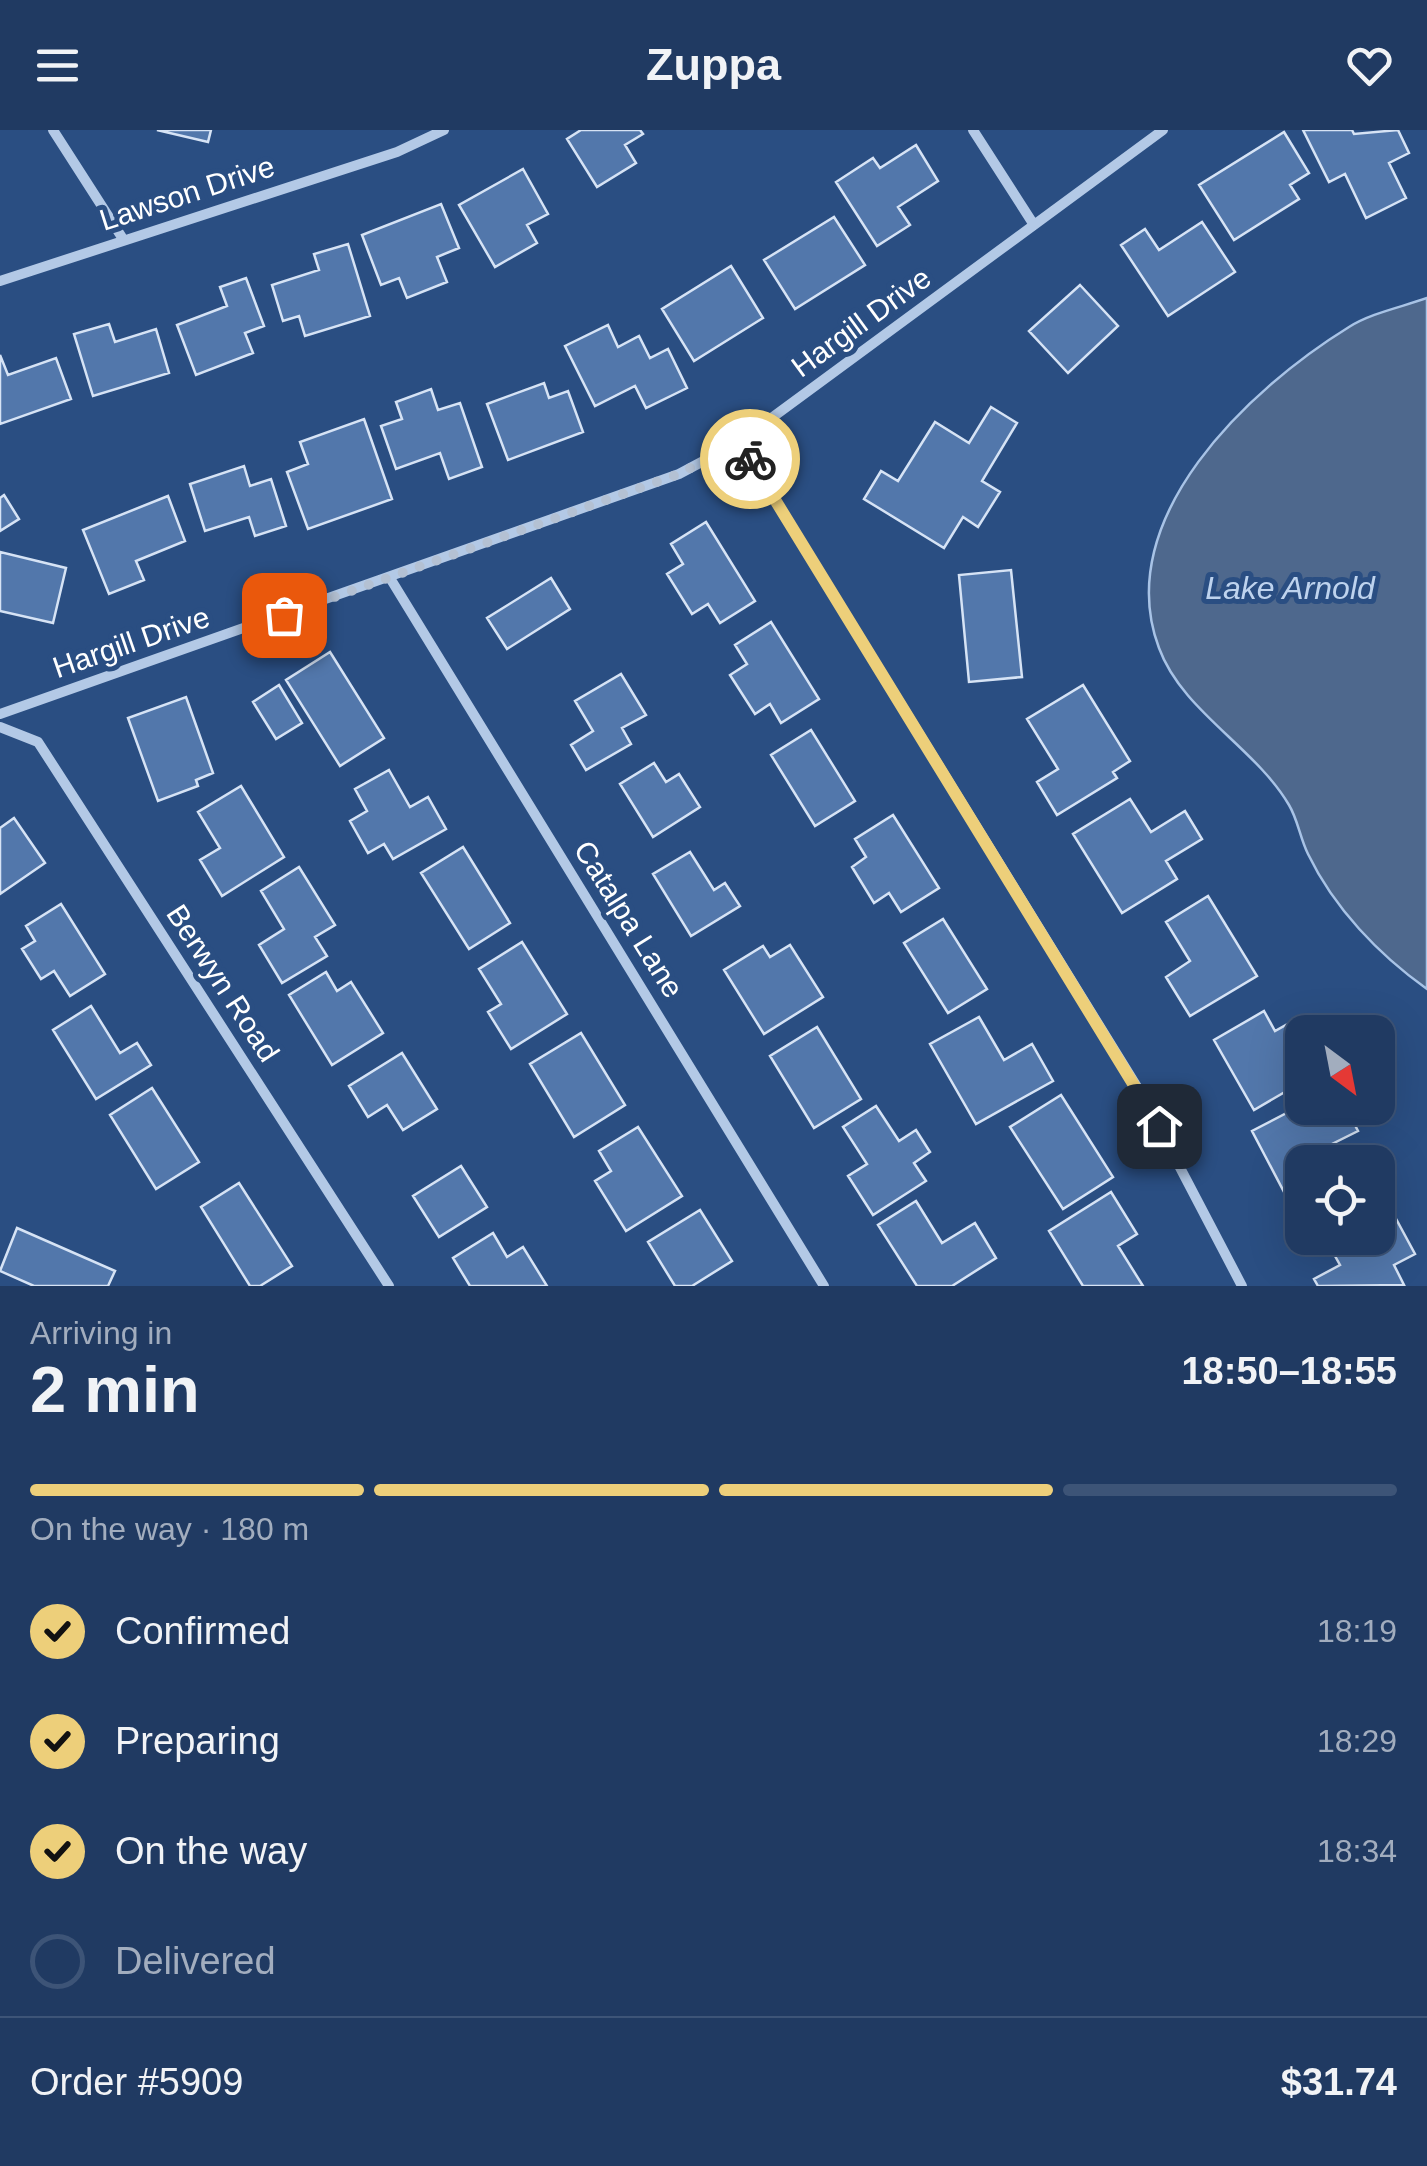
<!DOCTYPE html>
<html lang="en">
<head>
<meta charset="utf-8">
<style>
  :root { --surface:#203a62; --page:#284168; --text:#f1f3f6; --muted:#a2adbe; --line:#3d5477; --accent:#edcf7a }
  body { margin:0; font-family:Helvetica,sans-serif; background:var(--page); color:var(--text); height:100vh; display:flex; flex-direction:column; font-size:38px; white-space:nowrap }
  * { box-sizing:border-box; margin:0 }
  p { font-size:32px; color:var(--muted) }
  .icon { flex:none; width:55px; height:55px; fill:none; stroke:currentColor; stroke-width:2; stroke-linecap:round; stroke-linejoin:round }
  .map { position:relative; height:1156px; overflow:hidden }
  .details { display:flex; flex-direction:column; background:var(--surface); flex:1 }
  .details>* { flex:none }
  .needle { width:65px; rotate:148deg }
  .fabs { position:absolute; left:1285px; top:885px; display:grid; gap:20px }
  .fabs a { display:grid; place-items:center; width:110px; height:110px; border-radius:20px; background:var(--surface); box-shadow:0 10px 40px #0002,0 0 0 2px var(--line); font-size:50px }
  .pin { position:absolute; display:grid; place-items:center; width:85px; height:85px; color:#fff; margin:-42px; border-radius:20px; box-shadow:0 5px 15px #0006 }
  .courier { position:absolute; display:grid; place-items:center; width:100px; height:100px; margin:-50px; border:8px solid #edcf7a; border-radius:50%; background:#fff; color:#222; box-shadow:0 2px 12px #0007 }
  .head em { font-style:normal; font-weight:600 }
  .head div { display:flex; flex-direction:column-reverse }
  .head { display:flex; align-items:center; justify-content:space-between; height:170px; padding:0 30px }
  h1 { font-size:65px; font-weight:600; line-height:75px }
  .bar { display:grid; grid-template-columns:repeat(4,1fr); gap:15px 10px; align-content:center; height:120px; padding:0 30px }
  .bar i { height:12px; border-radius:8px; background:var(--line) }
  .bar .active { background:var(--accent) }
  .bar p { grid-column:span 4 }
  .line { display:flex; align-items:center; gap:25px; padding:0 30px; border-top:2px solid var(--line) }
  .line div { flex:1 }
  ol { padding:0 30px; list-style:none }
  li { display:flex; align-items:center; gap:30px; height:110px }
  li p { margin-inline-start:auto }
  li .icon { padding:10px; border-radius:50%; background:var(--accent); color:#111; stroke-width:4 }
  li:last-child { color:var(--muted) }
  li i { width:55px; height:55px; border:5px solid var(--line); border-radius:50% }
  header { display:flex; justify-content:space-between; align-items:center; height:130px; padding:0 30px; background:var(--surface); font-size:45px; font-weight:600 }
  .map>svg:first-child { display:block }
  .water { fill:#4e688d; stroke:#a8c3e6; stroke-width:2.5 }
  .building { fill:#5277ab; stroke:#d6e3f5; stroke-width:2.5 }
  .lines { fill:none; stroke-linecap:round; stroke-linejoin:round }
  .minor { stroke:#b3c9e6; stroke-width:10 }
  .done { stroke:#b4c1d3; stroke-width:10; stroke-dasharray:0 18 }
  .route { stroke:#edcf7a; stroke-width:12 }
  .labels { text-anchor:middle; dominant-baseline:central; stroke-width:10; stroke-linejoin:round; paint-order:stroke }
  .street-label { font-size:30px; fill:#fff; stroke:#2a4e82 }
  .water-label { font-size:32px; font-style:italic; fill:#bed3ee; stroke:#2a4e82 }
</style>
</head>
<body>
<header><svg class="icon" aria-label="menu" viewBox="0 0 24 24"><path d="M4 6h16M4 12h16M4 18h16"/></svg>Zuppa<svg class="icon" aria-label="heart" viewBox="0 0 24 24"><path d="M12 20l-8-8c-3-5 5-10 8-4 3-6 11-1 8 4z"/></svg></header>
<div class="map">
<svg width="1427" height="1156" viewBox="0 0 1427 1156">
  <rect width="100%" height="100%" fill="#2a4e82"/>
  <path class="water" d="M1427 168V859C1379 825 1334 778 1308 724 1300 708 1298 690 1289 675 1255 617 1182 581 1159 518 1110 388 1250 258 1349 197 1371 183 1402 177 1427 168Z"/>
  <path class="building" d="M157 0H211L208 12Z
    M581 0H640L643 4 625 15 636 33 597 57 567 9Z
    M1303 0H1352L1354 4 1398 0 1409 23 1389 33 1406 68 1366 88 1345 44 1329 52Z
    M1284 2 1309 43 1290 55 1299 69 1234 110 1199 55Z
    M916 15 938 51 898 77 910 95 877 116 836 52 873 28 880 38Z
    M523 39 548 84 527 95 537 113 495 137 459 75Z
    M441 74 459 118 437 127 447 152 407 168 399 148 381 155 362 105Z
    M834 87 865 135 795 179 764 130Z
    M1202 92 1235 142 1168 186 1121 115 1145 99 1159 120Z
    M348 114 370 186 305 206 299 186 283 191 272 155 319 140 314 124Z
    M731 136 763 188 694 231 662 179Z
    M246 148 264 196 245 203 253 223 196 245 177 195 227 176 220 157Z
    M1080 155 1118 196 1068 243 1029 201Z
    M109 194 115 212 156 199 169 243 93 266 74 204Z
    M608 195 618 217 639 206 650 228 668 219 687 258 646 278 635 256 595 276 565 216Z
    M0 225 8 245 56 228 71 269 0 294Z
    M544 253 549 268 568 261 583 302 508 330 487 274Z
    M431 259 438 280 460 273 482 337 449 349 440 323 396 339 381 296 402 289 396 272Z
    M991 277 1017 293 982 351 1000 362 978 397 963 387 944 418 864 369 881 341 898 351 935 292 969 313Z
    M364 289 392 369 308 399 287 342 308 334 300 312Z
    M244 336 250 356 271 349 286 396 255 406 249 387 205 401 190 354Z
    M4 365 19 389 0 401V368Z
    M168 366 185 411 136 431 144 450 109 464 83 400Z
    M706 392 755 471 720 493 708 474 692 484 667 444 683 434 671 414Z
    M0 422 66 438 53 493 0 481Z
    M1011 440 1022 547 969 552 959 445Z
    M551 448 570 479 507 519 487 488Z
    M771 492 819 569 781 593 770 574 755 584 730 545 747 534 735 515Z
    M330 522 384 608 340 636 286 550Z
    M621 544 646 585 622 598 631 614 586 640 571 615 593 601 575 571Z
    M279 555 302 593 276 609 253 572Z
    M1083 555 1130 631 1113 642 1117 648 1057 685 1037 652 1058 639 1027 589Z
    M186 567 213 643 196 650 198 656 158 671 128 588Z
    M811 600 855 671 815 696 771 625Z
    M654 633 666 652 679 644 700 677 653 707 620 654Z
    M389 640 410 677 428 667 446 699 393 729 384 714 368 723 350 691 367 681 355 659Z
    M241 656 284 727 222 766 200 730 220 718 198 682Z
    M1130 669 1151 702 1185 681 1202 709 1166 731 1177 749 1122 783 1073 704Z
    M893 685 939 758 901 782 889 763 874 773 852 737 866 727 855 709Z
    M14 688 45 733 0 764V698Z
    M463 717 510 793 469 819 421 743Z
    M690 722 714 760 725 753 740 776 691 806 653 744Z
    M299 737 335 795 315 807 327 826 282 853 259 815 284 799 261 761Z
    M1208 766 1257 846 1190 886 1166 847 1190 831 1166 792Z
    M61 774 105 844 70 866 54 841 41 849 22 819 35 811 26 796Z
    M943 789 987 859 948 883 904 813Z
    M522 812 567 884 511 919 488 882 501 874 479 839Z
    M790 815 823 867 764 904 724 840 763 816 770 827Z
    M326 842 337 861 351 852 383 903 332 935 289 865Z
    M91 876 120 923 137 913 151 935 96 969 53 900Z
    M1264 881 1275 901 1293 891 1302 908V929L1292 936 1302 952 1254 980 1214 910Z
    M979 887 1004 930 1032 914 1053 951 976 994 930 914Z
    M817 897 861 969 814 998 770 926Z
    M581 903 625 975 574 1007 530 934Z
    M402 923 437 979 403 1000 387 975 368 987 349 956Z
    M152 958 199 1032 156 1059 110 985Z
    M1061 965 1113 1047 1063 1079 1010 997Z
    M1302 975 1346 978 1358 1001 1316 1022 1322 1032H1302V1076L1294 1081 1252 1001Z
    M876 976 899 1011 916 1000 930 1022 914 1033 926 1051 873 1085 848 1046 867 1034 843 997Z
    M638 997 682 1066 626 1101 595 1051 611 1041 599 1021Z
    M461 1036 487 1077 439 1107 413 1066Z
    M239 1053 292 1136 260 1156H250L201 1077Z
    M1381 1061 1415 1124 1394 1135 1404 1155 1318 1156 1314 1149 1340 1135 1325 1108H1378V1063Z
    M1111 1062 1137 1104 1118 1116 1143 1156H1083L1049 1101Z
    M916 1071 942 1113 975 1093 996 1128 952 1156H917L878 1095Z
    M700 1080 732 1131 692 1156H675L648 1112Z
    M17 1098 115 1141 108 1156H34L0 1141Z
    M493 1103 507 1127 523 1117 547 1156H470L453 1128Z"/>
  <g class="lines">
    <path class="minor" d="M53 0 123 109
      M973 0 1034 95
      M0 151 397 22 444 0
      M739 312 1142 965 1242 1156
      M390 448 824 1156
      M0 584 679 344 739 312 1163 0
      M0 597 38 612 389 1156"/>
  </g>
  <g class="lines">
    <path class="done" d="M284 485 679 344 740 312 750 329"/>
    <path class="route" d="M750 329 1159 996"/>
  </g>
  <g class="labels">
    <g class="street-label">
      <text transform="translate(187 63) rotate(-18)">Lawson Drive</text>
      <text transform="translate(861 192) rotate(-36)">Hargill Drive</text>
      <text transform="translate(131 512) rotate(-19)">Hargill Drive</text>
      <text transform="translate(629 789) rotate(58)">Catalpa Lane</text>
      <text transform="translate(223 853) rotate(57)">Berwyn Road</text>
    </g>
    <g class="water-label">
      <text x="1290" y="458">Lake Arnold</text>
    </g>
  </g>
</svg>
<div class="fabs">
<a><svg class="needle" viewBox="-14 -14 28 28"><path d="M0-13l5 13h-10z" fill="#e53935"/><path d="M0 13l5-13h-10z" fill="#a2adbe"/></svg></a>
<a><svg class="icon" aria-label="locate" viewBox="0 0 24 24"><circle cx="12" cy="12" r="6"/><path d="M12 2v4M12 18v4M2 12h4M18 12h4"/></svg></a>
</div>
<div class="pin" style="left:284px;top:485px;background:#ea580c"><svg class="icon" aria-label="bag" viewBox="0 0 24 24"><path d="M5 8h14l-1 12H6zM9 8a3 3 0 0 1 6 0"/></svg></div>
<div class="pin" style="left:1159px;top:996px;background:#1f2937"><svg class="icon" aria-label="home" viewBox="0 0 24 24"><path d="M3 11l9-7 9 7M6 9v11h12V9"/></svg></div>
<div class="courier" style="left:750px;top:329px"><svg class="icon" aria-label="bike" viewBox="0 0 24 24"><circle cx="6" cy="16" r="4"/><circle cx="18" cy="16" r="4"/><path d="M6 16l4-8h5l3 8M10 8l3 8H6M13 5h3"/></svg></div>
</div>
<section class="details">
<div class="head"><div><h1>2 min</h1><p>Arriving in</p></div><em>18:50–18:55</em></div>
<div class="bar"><i class="active"></i><i class="active"></i><i class="active"></i><i></i><p>On the way · 180 m</p></div>
<ol>
<li><svg class="icon" aria-label="check" viewBox="0 0 24 24"><path d="M5 12l5 5 9-10"/></svg>Confirmed<p>18:19</p></li>
<li><svg class="icon" aria-label="check" viewBox="0 0 24 24"><path d="M5 12l5 5 9-10"/></svg>Preparing<p>18:29</p></li>
<li><svg class="icon" aria-label="check" viewBox="0 0 24 24"><path d="M5 12l5 5 9-10"/></svg>On the way<p>18:34</p></li>
<li><i></i>Delivered</li>
</ol>
<div class="line" style="height:130px"><div>Order #5909</div><b>$31.74</b></div>
</section>
</body>
</html>
